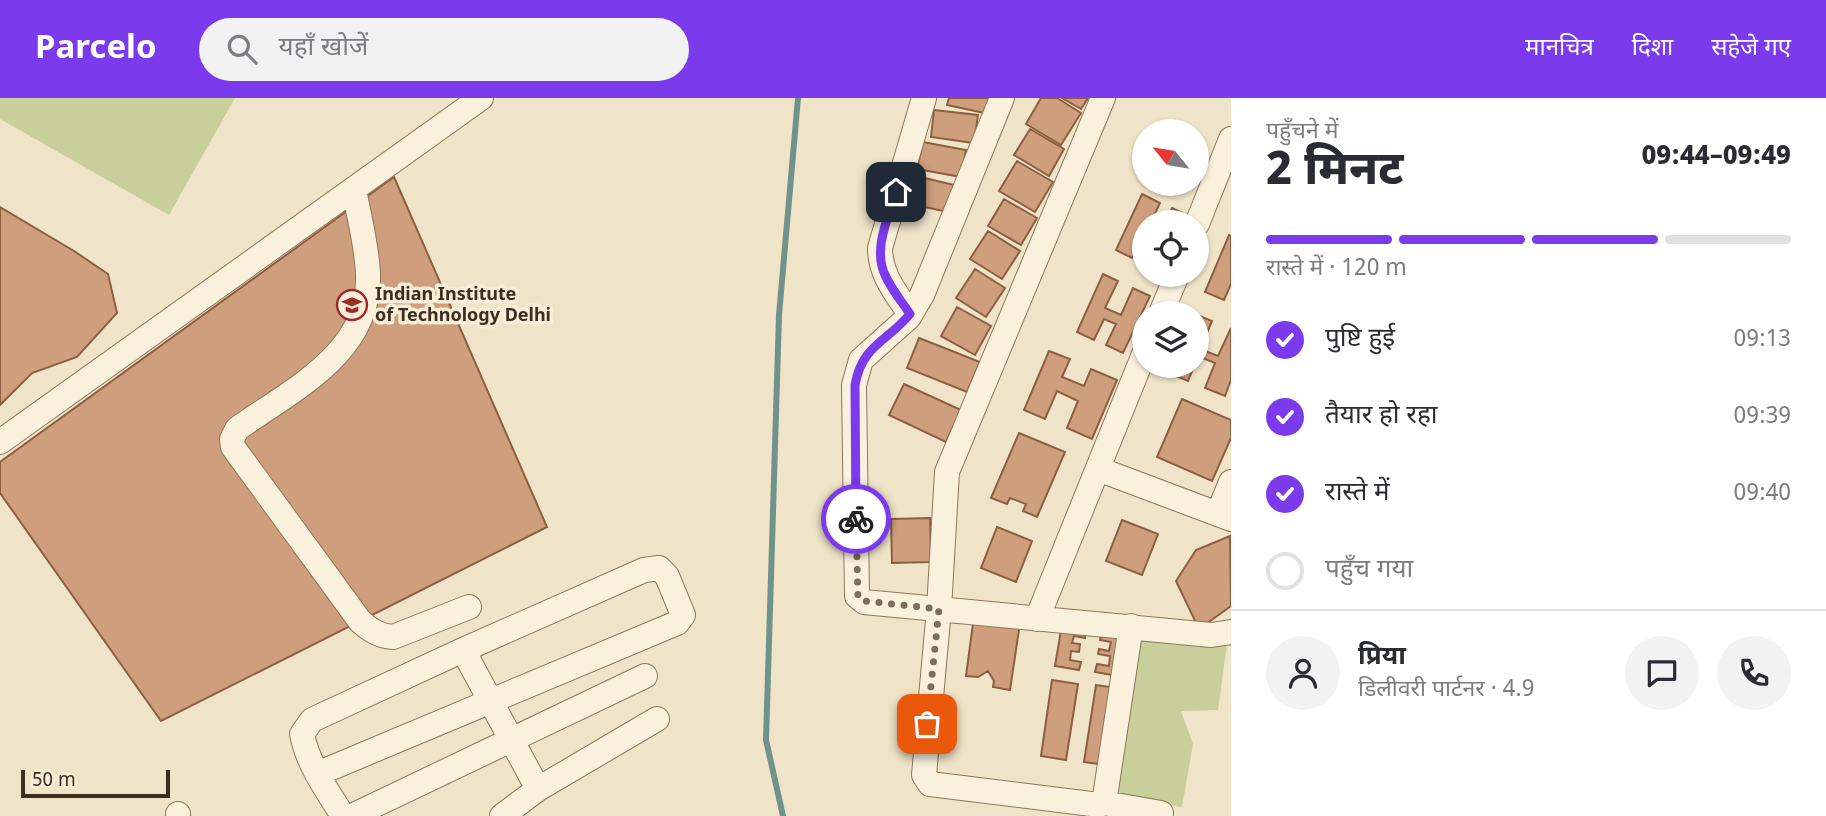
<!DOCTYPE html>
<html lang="hi">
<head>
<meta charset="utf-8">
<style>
  :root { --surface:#fff; --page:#f2f2f3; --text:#2b2b33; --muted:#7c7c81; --line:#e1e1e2; --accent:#7c3aed }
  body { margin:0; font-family:Georgia,"Noto Sans Devanagari",serif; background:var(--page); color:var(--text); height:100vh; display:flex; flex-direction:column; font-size:26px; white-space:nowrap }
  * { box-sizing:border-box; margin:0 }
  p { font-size:23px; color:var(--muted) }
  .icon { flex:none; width:38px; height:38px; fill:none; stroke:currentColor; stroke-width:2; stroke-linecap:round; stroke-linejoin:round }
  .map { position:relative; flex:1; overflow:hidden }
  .drawer { display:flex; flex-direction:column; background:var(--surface); width:595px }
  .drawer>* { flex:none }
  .needle { width:46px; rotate:300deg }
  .buttons { position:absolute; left:1132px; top:21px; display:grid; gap:14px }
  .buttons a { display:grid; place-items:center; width:77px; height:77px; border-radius:50%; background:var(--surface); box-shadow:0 2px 5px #0004; font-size:35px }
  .scale { position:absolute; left:21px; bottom:18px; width:149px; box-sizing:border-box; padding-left:7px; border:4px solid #3d2e20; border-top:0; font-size:19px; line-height:24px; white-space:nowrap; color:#3d2e20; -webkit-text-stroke:5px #f7eed8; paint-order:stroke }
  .pin { position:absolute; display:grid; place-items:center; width:60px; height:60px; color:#fff; margin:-30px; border-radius:14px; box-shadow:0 4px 10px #0006 }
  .courier { position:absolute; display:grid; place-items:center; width:70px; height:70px; margin:-35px; border:5px solid #7c3aed; border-radius:50%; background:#fff; color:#222; box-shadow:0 2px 9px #0007 }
  .summary em { font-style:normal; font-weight:800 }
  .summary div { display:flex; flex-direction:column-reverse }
  .summary { display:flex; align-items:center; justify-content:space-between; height:119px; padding:0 35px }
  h1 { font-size:46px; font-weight:800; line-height:52px }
  .bar { display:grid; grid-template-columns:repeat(4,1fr); gap:10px 7px; align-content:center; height:84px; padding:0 35px }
  .bar i { height:9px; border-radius:5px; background:var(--line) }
  .bar .on { background:var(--accent) }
  .bar p { grid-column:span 4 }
  .line { display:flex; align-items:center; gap:18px; padding:0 35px; border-top:2px solid var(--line) }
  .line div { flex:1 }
  .round { display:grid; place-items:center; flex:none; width:74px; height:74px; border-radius:37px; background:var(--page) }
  ol { padding:0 35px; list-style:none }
  li { display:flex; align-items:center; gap:21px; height:77px }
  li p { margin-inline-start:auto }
  li .icon { padding:7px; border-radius:50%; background:var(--accent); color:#fff; stroke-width:4 }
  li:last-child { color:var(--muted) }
  li i { width:38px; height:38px; border:4px solid var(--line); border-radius:50% }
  header { display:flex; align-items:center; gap:42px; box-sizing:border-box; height:98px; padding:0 35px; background:var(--accent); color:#fff }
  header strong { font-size:33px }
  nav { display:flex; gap:38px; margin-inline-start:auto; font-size:24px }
  .search { width:490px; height:63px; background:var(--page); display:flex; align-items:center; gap:18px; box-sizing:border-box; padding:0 24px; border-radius:38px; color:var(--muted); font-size:26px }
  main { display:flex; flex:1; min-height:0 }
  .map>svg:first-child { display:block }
  .green { fill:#c9cf9b }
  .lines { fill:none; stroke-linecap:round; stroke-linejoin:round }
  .stream { stroke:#6f938a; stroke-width:6 }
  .building { fill:#cf9f7d; stroke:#8d5f41; stroke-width:2 }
  .minor-casing { stroke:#8d765c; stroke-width:26 }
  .minor { stroke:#faf1dc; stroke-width:24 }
  .done { stroke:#7c6e5b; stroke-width:7; stroke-dasharray:0 12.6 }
  .route { stroke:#7c3aed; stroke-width:9 }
  .labels { text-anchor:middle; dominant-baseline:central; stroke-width:7; stroke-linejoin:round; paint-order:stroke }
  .poi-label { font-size:18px; font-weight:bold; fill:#3d2e20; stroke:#f7eed8; text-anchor:start }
</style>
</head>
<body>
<header>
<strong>Parcelo</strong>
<div class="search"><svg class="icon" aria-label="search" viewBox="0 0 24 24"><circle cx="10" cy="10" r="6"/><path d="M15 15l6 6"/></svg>यहाँ खोजें</div>
<nav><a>मानचित्र</a><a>दिशा</a><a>सहेजे गए</a></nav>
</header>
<main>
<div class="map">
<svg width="1231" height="718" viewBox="0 0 1231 718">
  <rect width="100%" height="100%" fill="#f0e4c8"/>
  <path class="green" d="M0 0H235L169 117 0 21Z
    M1140 538 1227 547 1218 612 1181 613 1193 646 1182 709 1115 702Z"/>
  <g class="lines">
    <path class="stream" d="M783 718 766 642 779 217 798 0"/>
  </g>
  <path class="building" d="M949 0H992L989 16 947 7Z
    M1041 0H1057L1081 15 1061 47 1026 26Z
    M1062 0H1088L1081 11Z
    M934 12 978 17 974 45 931 39Z
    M1030 31 1064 51 1049 78 1014 57Z
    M923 44 966 52 961 79 917 71Z
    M1017 63 1053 84 1035 114 999 93Z
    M912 77 954 87 948 114 906 105Z
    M394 79 547 429 161 623 0 395V364Z
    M1142 96 1160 105 1151 124H1144V135L1132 160 1116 152Z
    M1004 101 1037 120 1021 147 988 128Z
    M0 109 74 153 108 176 117 215 77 259 32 275 0 307Z
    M1172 110 1191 119 1189 124H1166Z
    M988 133 1020 153 1002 181 970 161Z
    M1229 137 1231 138V186L1224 202 1205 194Z
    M975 171 1005 190 986 219 956 200Z
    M1103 176 1118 183 1105 210 1121 217 1133 190 1150 198 1123 255 1106 247 1116 226 1104 221 1094 242 1077 234Z
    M957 209 991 228 975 257 941 238Z
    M1197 217 1212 223 1200 251 1218 258 1231 230V282L1225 298 1205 290 1215 265 1198 258 1197 261Z
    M919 240 980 264 967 294 907 270Z
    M1049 253 1070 261 1062 279 1084 288 1091 271 1117 282 1092 341 1067 330 1078 303 1057 293 1045 321 1024 312Z
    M1174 268H1194L1188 283 1171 276Z
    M904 286 961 312 946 344 889 317Z
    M1182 301 1231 322V340L1212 383 1157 359Z
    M1019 335 1065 354 1037 419 1023 413 1026 406 1010 400 1007 406 991 400Z
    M930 420 931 464 892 465 891 421Z
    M1122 422 1158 436 1142 477 1106 463Z
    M997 429 1032 443 1016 484 981 470Z
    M1230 438 1231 508 1199 531 1176 483 1196 452Z
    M974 518 1020 525 1010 592 993 589 994 583 988 573 978 579 966 578Z
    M1062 526 1086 530 1085 540 1074 538 1072 545 1080 546 1079 554 1071 553 1070 562 1081 564 1079 572 1055 568Z
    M1102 533 1125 537 1118 578 1095 574 1097 566 1109 568 1110 558 1098 556 1099 551 1109 553 1111 544 1100 542Z
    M1052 582 1078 586 1066 662 1041 658Z
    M1096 587 1117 590 1105 667 1084 664Z"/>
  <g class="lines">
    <g class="minor-casing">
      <path id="minor" d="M1002 0 922 197 909 219 861 262 854 287 857 498 864 504 1211 537 1231 534
        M1103 0 947 374 939 511 924 677 930 686 1099 707 1104 705 1161 715
        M354 91C359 119 367 148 368 176 371 255 293 291 237 331L232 341 233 349 360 523C370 532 379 538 393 539L469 509
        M1197 126 1231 41
        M1161 215 1177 177
        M910 216C896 195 880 177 880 150L924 0
        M0 344 481 0
        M1098 371 1231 421
        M1218 416 1231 384
        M1037 521 1144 256
        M463 552 538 691
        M317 676 677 525 683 517 667 478 659 470 644 472 463 552 312 622 302 636C308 667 327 692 343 718
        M1104 705 1131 528
        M178 718V716
        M352 718 645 578
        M502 718 538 691 657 621"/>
    </g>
    <use href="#minor" class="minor"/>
  </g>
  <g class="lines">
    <path class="done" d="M856 421 858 500 864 503 939 511 927 626"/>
    <path class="route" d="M856 421 855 287C862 247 887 244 910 216 902 204 892 192 886 179 872 153 888 120 896 94"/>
  </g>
  <defs>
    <g id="university-ring" transform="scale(1.575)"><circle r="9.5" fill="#f7eed8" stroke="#9e2a2b" stroke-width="1.5"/><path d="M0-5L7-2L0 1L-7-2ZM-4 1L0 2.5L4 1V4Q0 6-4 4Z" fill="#9e2a2b"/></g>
  </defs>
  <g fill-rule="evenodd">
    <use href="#university-ring" x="352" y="207"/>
  </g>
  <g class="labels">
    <g class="poi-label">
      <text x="375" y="197">Indian Institute<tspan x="375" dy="21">of Technology Delhi</tspan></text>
    </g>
  </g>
</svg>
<div class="buttons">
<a><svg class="needle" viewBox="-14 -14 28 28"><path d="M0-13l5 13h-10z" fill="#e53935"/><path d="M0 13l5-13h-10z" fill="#7c7c81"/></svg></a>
<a><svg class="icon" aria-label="locate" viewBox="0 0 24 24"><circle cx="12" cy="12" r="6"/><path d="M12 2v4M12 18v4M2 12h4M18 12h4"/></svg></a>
<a><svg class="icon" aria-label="layers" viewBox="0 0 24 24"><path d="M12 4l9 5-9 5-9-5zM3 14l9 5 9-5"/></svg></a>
</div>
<div class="scale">50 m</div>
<div class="pin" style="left:927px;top:626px;background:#ea580c"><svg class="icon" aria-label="bag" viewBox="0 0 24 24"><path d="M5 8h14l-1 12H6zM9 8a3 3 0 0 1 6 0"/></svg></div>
<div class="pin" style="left:896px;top:94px;background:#1f2937"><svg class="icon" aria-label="home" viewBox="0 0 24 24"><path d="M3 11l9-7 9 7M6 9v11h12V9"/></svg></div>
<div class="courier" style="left:856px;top:421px"><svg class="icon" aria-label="bike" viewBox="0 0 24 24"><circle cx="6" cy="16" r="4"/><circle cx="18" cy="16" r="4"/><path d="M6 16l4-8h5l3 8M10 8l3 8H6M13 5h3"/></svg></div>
</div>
<section class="drawer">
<div class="summary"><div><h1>2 मिनट</h1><p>पहुँचने में</p></div><em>09:44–09:49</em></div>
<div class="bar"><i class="on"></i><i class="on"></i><i class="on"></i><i></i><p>रास्ते में · 120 m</p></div>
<ol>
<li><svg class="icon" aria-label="check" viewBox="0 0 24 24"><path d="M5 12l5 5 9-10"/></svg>पुष्टि हुई<p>09:13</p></li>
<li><svg class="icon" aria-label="check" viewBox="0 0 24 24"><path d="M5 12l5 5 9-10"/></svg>तैयार हो रहा<p>09:39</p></li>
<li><svg class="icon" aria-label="check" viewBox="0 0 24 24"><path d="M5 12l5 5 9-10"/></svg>रास्ते में<p>09:40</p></li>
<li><i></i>पहुँच गया</li>
</ol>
<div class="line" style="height:126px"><a class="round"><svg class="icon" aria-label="person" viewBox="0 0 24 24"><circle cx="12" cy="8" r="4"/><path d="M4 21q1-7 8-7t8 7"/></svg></a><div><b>प्रिया</b><p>डिलीवरी पार्टनर · 4.9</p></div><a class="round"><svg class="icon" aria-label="chat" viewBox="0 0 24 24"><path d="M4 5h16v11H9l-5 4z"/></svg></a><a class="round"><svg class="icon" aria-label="phone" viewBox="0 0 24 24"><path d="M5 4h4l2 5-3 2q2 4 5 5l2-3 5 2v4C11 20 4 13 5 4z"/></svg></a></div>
</section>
</main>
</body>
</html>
